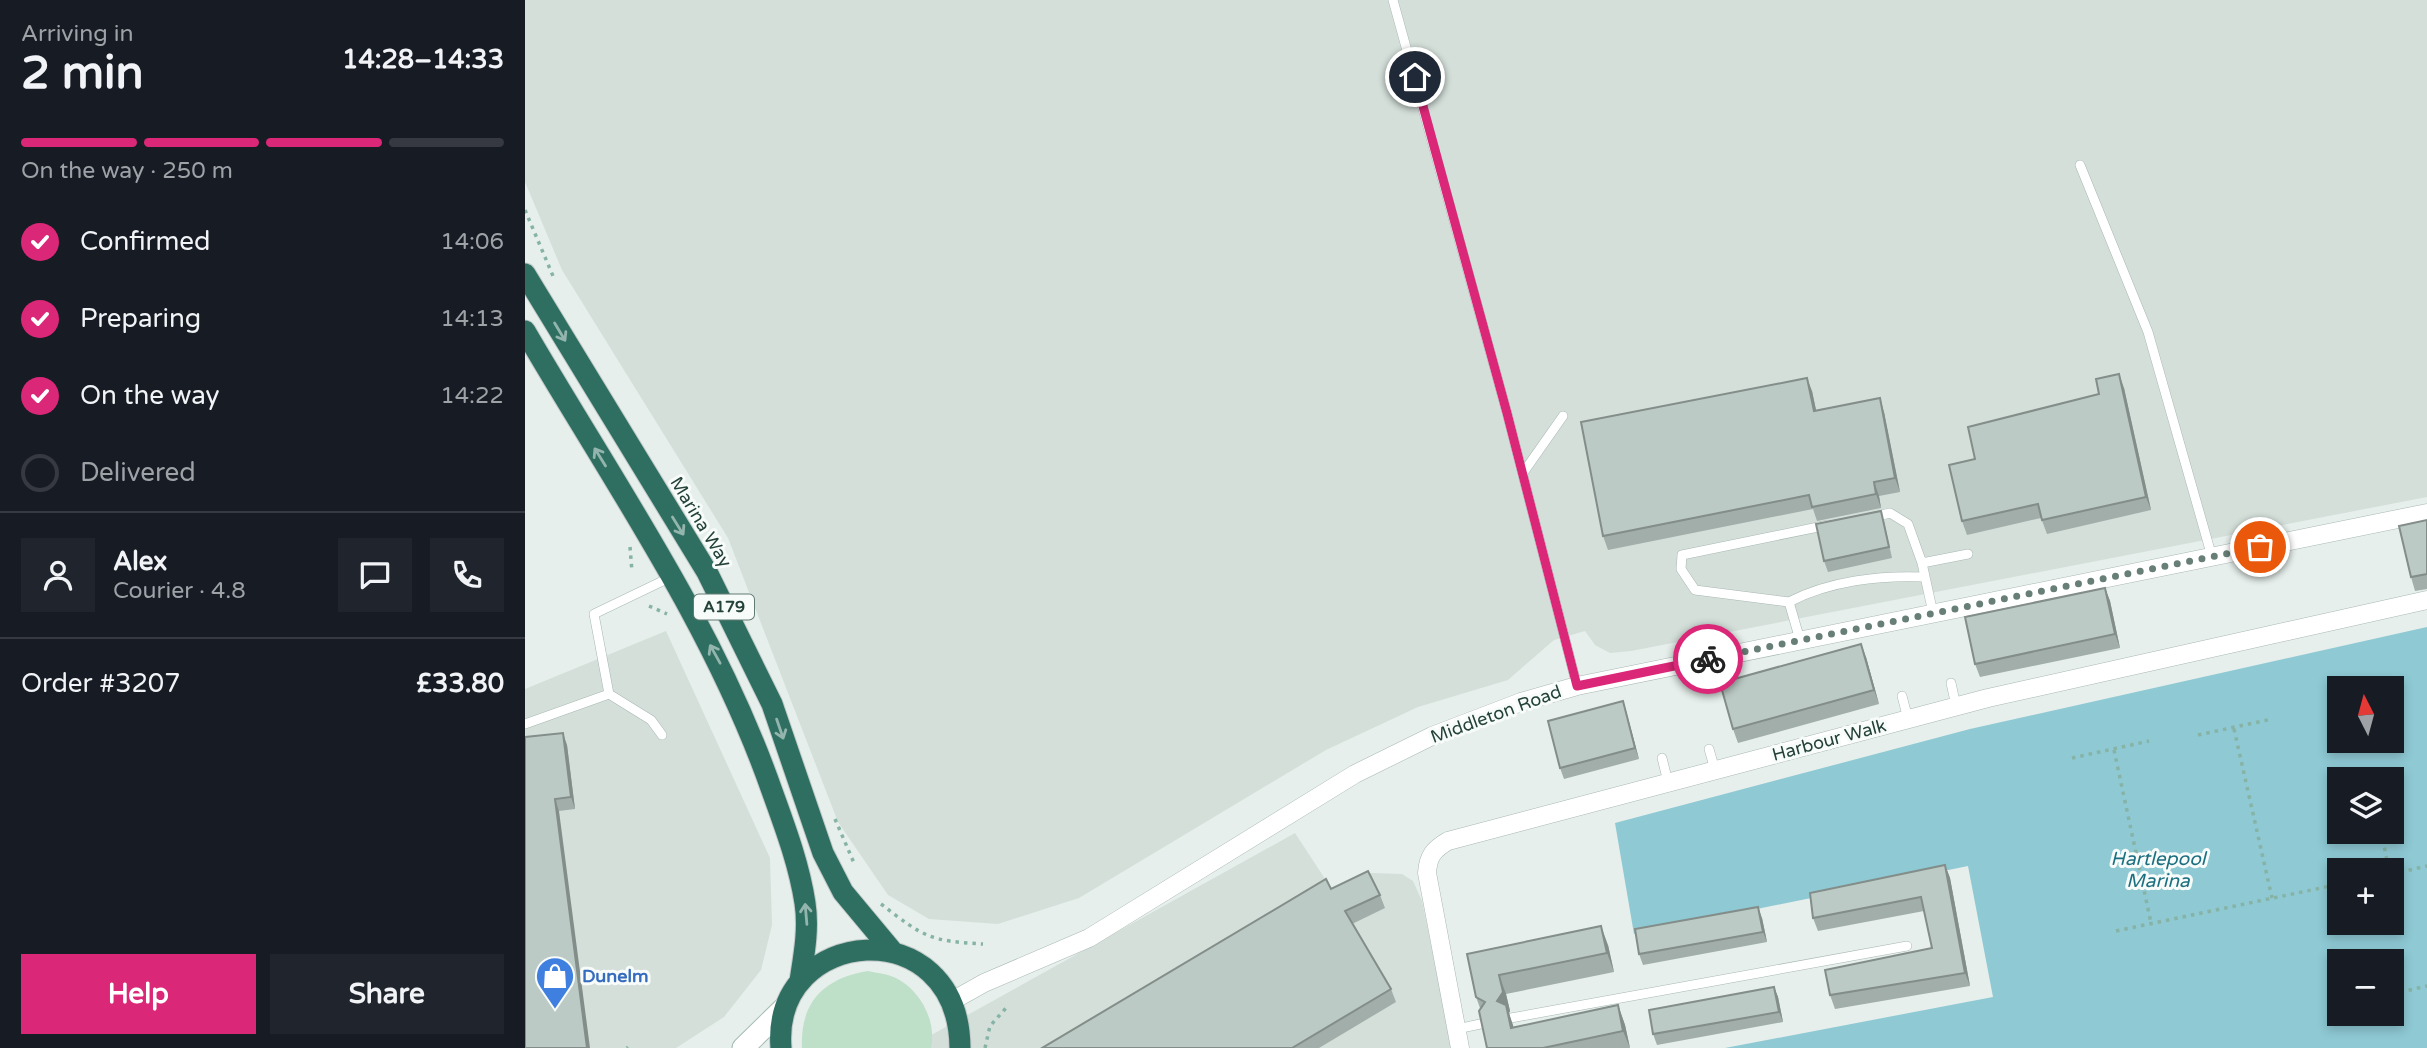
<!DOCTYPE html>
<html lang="en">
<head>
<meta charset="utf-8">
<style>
  :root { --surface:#171b24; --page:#20242c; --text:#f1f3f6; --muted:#9ea1a6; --line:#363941; --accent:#db2777 }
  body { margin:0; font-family:"Varela Round",sans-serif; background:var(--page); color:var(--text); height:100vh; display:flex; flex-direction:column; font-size:26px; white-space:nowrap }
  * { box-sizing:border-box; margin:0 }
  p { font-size:23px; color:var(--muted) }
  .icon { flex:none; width:38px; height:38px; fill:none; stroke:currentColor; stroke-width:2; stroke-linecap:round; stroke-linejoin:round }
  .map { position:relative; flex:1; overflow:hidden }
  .side { display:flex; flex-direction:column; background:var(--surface); width:525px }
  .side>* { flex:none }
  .needle { width:46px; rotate:354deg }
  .fabs { position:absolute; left:1802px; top:676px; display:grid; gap:14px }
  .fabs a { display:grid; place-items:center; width:77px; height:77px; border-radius:0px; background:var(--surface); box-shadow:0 4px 10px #0003; font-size:35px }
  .pin { position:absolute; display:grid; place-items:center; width:60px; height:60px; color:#fff; margin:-30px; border:4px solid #fff; border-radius:50%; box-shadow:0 2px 7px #0007 }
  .courier { position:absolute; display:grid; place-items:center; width:70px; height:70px; margin:-35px; border:5px solid #db2777; border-radius:50%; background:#fff; color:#222; box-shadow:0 2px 9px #0007 }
  .summary em { font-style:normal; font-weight:700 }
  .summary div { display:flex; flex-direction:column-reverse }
  .summary { display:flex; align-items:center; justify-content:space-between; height:119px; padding:0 21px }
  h1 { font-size:46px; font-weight:700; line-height:52px }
  .bar { display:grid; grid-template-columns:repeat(4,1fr); gap:10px 7px; align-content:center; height:84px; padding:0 21px }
  .bar i { height:9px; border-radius:5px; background:var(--line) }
  .bar .on { background:var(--accent) }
  .bar p { grid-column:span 4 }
  .line { display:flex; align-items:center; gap:18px; padding:0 21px; border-top:2px solid var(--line) }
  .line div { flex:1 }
  .round { display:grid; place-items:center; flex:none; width:74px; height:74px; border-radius:0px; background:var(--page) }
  ol { padding:0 21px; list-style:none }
  li { display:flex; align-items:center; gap:21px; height:77px }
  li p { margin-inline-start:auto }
  li .icon { padding:7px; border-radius:50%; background:var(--accent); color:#fff; stroke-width:4 }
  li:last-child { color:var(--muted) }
  li i { width:38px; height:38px; border:4px solid var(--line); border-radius:50% }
  .primary-button { display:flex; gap:14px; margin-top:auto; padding:14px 21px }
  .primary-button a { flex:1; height:80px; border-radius:0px; background:var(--accent); color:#fff; font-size:28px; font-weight:700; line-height:80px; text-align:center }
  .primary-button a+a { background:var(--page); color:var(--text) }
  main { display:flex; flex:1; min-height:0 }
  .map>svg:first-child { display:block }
  .built { fill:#d4dfda }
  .green { fill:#bfe0c8 }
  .water { fill:#8ec9d4; fill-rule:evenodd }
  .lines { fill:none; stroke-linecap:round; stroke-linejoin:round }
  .lane-casing { stroke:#a8b8b2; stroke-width:10 }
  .street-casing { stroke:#a8b8b2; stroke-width:19 }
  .secondary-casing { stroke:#a4bbb3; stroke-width:23 }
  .highway-casing { stroke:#c2cac8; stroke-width:23 }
  .path { stroke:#86b3a5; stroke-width:3.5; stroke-dasharray:3.5 5; stroke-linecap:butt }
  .lane { stroke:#fff; stroke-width:9 }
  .street { stroke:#fff; stroke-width:18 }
  .secondary { stroke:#fff; stroke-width:21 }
  .highway { stroke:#2f6f62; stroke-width:21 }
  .wall { fill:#a1aea9 }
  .shaded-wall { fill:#838d89 }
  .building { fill:#bbcac4; stroke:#838d89; stroke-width:2 }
  .oneway { stroke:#93b5ae }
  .done { stroke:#687f78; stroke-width:7; stroke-dasharray:0 12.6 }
  .route { stroke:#db2777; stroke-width:9 }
  .labels { text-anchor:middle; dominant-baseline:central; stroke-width:6; stroke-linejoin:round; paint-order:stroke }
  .shield { fill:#f7fbf9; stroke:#637a73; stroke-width:2 }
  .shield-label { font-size:16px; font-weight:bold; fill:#24423a }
  .street-label { font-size:18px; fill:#24423a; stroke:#f7fbf9 }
  .shop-label { font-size:18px; font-weight:bold; fill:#366cbe; stroke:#f7fbf9; text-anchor:start }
  .water-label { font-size:19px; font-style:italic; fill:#1c6f80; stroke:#f7fbf9 }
</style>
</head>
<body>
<main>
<section class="side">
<div class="summary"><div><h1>2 min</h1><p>Arriving in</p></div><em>14:28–14:33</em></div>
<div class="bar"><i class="on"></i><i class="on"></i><i class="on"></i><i></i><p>On the way · 250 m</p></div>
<ol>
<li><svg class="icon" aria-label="check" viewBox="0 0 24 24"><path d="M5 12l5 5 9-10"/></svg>Confirmed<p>14:06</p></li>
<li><svg class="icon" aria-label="check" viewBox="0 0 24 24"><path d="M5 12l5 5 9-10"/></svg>Preparing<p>14:13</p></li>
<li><svg class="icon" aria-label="check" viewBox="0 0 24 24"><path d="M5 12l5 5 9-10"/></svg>On the way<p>14:22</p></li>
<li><i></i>Delivered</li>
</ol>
<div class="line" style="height:126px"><a class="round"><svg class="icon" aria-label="person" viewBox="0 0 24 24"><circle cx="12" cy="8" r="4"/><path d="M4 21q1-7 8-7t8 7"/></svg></a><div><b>Alex</b><p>Courier · 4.8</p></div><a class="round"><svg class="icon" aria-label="chat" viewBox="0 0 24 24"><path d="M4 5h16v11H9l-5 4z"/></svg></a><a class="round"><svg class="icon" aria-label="phone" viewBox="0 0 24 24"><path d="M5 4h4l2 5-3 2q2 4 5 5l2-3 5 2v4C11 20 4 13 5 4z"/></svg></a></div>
<div class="line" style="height:91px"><div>Order #3207</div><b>£33.80</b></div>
<div class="primary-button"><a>Help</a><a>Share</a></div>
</section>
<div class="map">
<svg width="1902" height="1048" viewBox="0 0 1902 1048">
  <rect width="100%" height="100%" fill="#e6efeb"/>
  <path class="built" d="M0 0H1902V497L1106 651 1085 653 1070 645 1060 631 1029 640 983 680 893 707 801 750 554 898 473 924 404 919 363 895 313 822 203 538 37 270 0 182Z
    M141 631 245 858 247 925 236 970 199 1017 151 1048H0V689Z
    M770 833 808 891 847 873 877 874 888 881 897 901 927 1048H383Z"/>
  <path class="green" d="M343 971C352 973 363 974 371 978 395 990 412 1021 406 1048H277C275 1002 299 978 343 971Z"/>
  <path class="water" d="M1902 627V1048H1200L1468 997 1443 866 1109 934 1090 823 1445 729ZM1815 688H1867V740H1815ZM1815 779H1867V831H1815ZM1815 870H1867V922H1815ZM1815 961H1867V1013H1815Z"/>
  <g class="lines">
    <g class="lane-casing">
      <path id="lane" d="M868 0 982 413 1052 686
        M1555 165 1623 332 1687 557
        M998 473 1038 416
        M1348 517 1365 513 1383 524 1397 563 1408 613
        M1397 563 1443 554
        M1264 602C1304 581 1355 575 1400 577
        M1275 640 1264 602 1170 590 1156 569 1157 555 1303 525
        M1426 683 1431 706
        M1377 696 1383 719
        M0 724 84 694
        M137 735 126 720 84 694 69 614 146 577
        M1184 749 1190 770
        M1137 758 1143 782
        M986 1018 1382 946
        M932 1029 960 1023"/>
    </g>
    <g class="street-casing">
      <path id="street" d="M427 1001 459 983 564 938 830 774 907 736 996 702 1052 686 1902 513
        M935 1048 902 873C903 856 909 849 923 841L1463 698 1902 600"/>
    </g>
    <g class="secondary-casing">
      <path id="secondary" d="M218 1048 261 1006"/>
    </g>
    <g class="highway-casing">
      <path id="highway" d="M0 274 182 572 247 704 298 853 318 892 368 952
        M0 331C88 482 189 625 247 791 260 827 274 864 280 903 284 929 279 955 275 981
        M256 1048C246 925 434 910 435 1048"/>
    </g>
    <path class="path" d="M0 210 28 276
      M105 547 107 572
      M124 606 142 614
      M1709 729 1747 898
      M1673 735 1747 719
      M1589 750 1626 923
      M1547 758 1624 741
      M310 819 329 863
      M1856 831 1864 870
      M1867 874 1902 866
      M356 904C399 937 404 941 458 944
      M1591 931 1815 884
      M1867 994 1902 986
      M1858 1013 1862 1029
      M102 1048 103 1047
      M460 1048 465 1026 481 1008"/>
    <use href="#lane" class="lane"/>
    <use href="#street" class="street"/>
    <use href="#secondary" class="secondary"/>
    <use href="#highway" class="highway"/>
  </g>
  <path class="wall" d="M1599 388 1626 510 1522 534 1516 518 1442 535 1437 521 1450 459Z
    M1287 391 1291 410 1359 412 1375 492 1354 496 1356 508 1292 521 1288 509 1083 550 1078 536Z
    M1902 520V589L1890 591 1886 577Z
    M1359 521 1367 558 1303 572 1299 561Z
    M1580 588 1585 601 1595 648 1455 677 1450 664Z
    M1341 657 1354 704 1213 743 1208 729Z
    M1101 711 1114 759 1039 779 1035 768Z
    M0 737 42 745 50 809 34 811Z
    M1420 865 1425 878 1445 986 1310 1009 1305 995 1407 948 1399 911 1293 931 1288 918Z
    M855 895 860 908 827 924 866 989 871 1002 794 1048H517Z
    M1237 918 1242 942 1118 965 1114 954Z
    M1083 945 1089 972 981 994 985 1011 984 1013 988 1028 1093 1005 1100 1025 1105 1048H962L955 1008 951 997 942 954Z
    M1249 987 1253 997 1258 1022 1132 1045 1128 1034Z"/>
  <path class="shaded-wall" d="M1594 374 1599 388 1626 510 1621 497Z
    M1282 378 1287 391 1294 424 1289 411Z
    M1355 398 1359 412 1375 492 1370 478Z
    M1349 482 1354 496 1356 508 1351 494Z
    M1580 588 1585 601 1595 648 1590 634Z
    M1336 644 1341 657 1354 704 1349 690Z
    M1098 701 1101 711 1114 759 1110 748Z
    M38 733 42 745 50 809 46 797Z
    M30 799 34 811 65 1048H62Z
    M1420 865 1425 878 1445 986 1440 973Z
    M1233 907 1237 918 1242 942 1238 932Z
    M1076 926 1083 945 1089 972 1082 953Z
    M974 975 981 994 985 1011 984 1013 988 1025 993 1048 972 1001Z
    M1249 987 1253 997 1258 1022 1254 1012Z
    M1093 1005 1100 1025 1105 1048 1098 1031Z"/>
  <path class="building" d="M1594 374 1621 497 1517 520 1513 504 1437 521 1424 465 1450 459 1443 427 1574 394 1571 379Z
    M1282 378 1289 411 1355 398 1370 478 1349 482 1351 494 1287 507 1284 495 1078 536 1056 422Z
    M1356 511 1364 547 1299 561 1291 524Z
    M1902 520V574L1886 577 1874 526Z
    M1580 588 1590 634 1450 664 1440 617Z
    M1336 644 1349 690 1208 729 1195 683Z
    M1098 701 1110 748 1035 768 1023 721Z
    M38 733 46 797 30 799 62 1048H0V737Z
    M1420 865 1440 973 1305 995 1300 970 1407 948 1396 897 1288 918 1285 893Z
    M843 871 855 895 820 911 866 989 767 1048H517L801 879 806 889Z
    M1233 907 1238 932 1114 954 1110 929Z
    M1076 926 1082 953 974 975 978 992 972 1001 981 1005 986 1028 1093 1005 1098 1031 1018 1048H962L954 1011 960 1002 951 997 942 954Z
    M1249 987 1254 1012 1128 1034 1124 1010Z"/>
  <defs><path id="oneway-shaft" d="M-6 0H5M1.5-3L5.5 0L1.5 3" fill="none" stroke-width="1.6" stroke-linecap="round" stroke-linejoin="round" transform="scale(1.75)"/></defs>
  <g class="oneway">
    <use href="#oneway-shaft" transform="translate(35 332) rotate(59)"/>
    <use href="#oneway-shaft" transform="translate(75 457) rotate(-122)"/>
    <use href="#oneway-shaft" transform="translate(153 526) rotate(58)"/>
    <use href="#oneway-shaft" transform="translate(190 654) rotate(-119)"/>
    <use href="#oneway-shaft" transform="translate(255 729) rotate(71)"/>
    <use href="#oneway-shaft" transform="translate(281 914) rotate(-95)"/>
  </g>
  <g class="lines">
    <path class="done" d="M1183 659 1735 547"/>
    <path class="route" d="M890 77 982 413 1052 686 1183 659"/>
  </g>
  <defs>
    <g id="shop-pin" transform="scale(2.0125)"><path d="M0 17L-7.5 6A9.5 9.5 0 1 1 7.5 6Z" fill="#3f7fe0" stroke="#f7fbf9"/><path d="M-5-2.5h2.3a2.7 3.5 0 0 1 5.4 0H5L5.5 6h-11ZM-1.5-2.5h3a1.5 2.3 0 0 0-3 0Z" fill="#fff"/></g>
  </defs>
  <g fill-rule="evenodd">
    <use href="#shop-pin" x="30" y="976"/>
  </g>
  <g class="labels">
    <rect class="shield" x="169" y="594.5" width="60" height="25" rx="5"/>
    <g class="shield-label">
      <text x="199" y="607">A179</text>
    </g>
    <g class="street-label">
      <text transform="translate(176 522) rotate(59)">Marina Way</text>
      <text transform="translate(971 714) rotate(-20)">Middleton Road</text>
      <text transform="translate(1304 740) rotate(-15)">Harbour Walk</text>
    </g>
    <g class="shop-label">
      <text x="57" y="976">Dunelm</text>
    </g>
    <g class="water-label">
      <text x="1633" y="859">Hartlepool<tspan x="1633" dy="22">Marina</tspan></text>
    </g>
  </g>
</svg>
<div class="fabs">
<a><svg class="needle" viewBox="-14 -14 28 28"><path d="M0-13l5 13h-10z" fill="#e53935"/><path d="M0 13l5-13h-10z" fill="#9ea1a6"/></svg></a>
<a><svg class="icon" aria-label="layers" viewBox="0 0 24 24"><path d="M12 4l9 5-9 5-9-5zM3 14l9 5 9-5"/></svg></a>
<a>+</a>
<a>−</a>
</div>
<div class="pin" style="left:1735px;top:547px;background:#ea580c"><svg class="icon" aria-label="bag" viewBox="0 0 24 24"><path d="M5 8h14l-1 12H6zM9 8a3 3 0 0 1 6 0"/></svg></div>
<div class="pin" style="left:890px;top:77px;background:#1f2937"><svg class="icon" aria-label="home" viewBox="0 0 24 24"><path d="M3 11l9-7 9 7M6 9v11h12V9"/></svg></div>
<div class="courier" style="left:1183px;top:659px"><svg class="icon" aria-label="bike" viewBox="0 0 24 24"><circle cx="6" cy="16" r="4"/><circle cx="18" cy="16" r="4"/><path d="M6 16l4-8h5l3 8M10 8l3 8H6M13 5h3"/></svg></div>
</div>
</main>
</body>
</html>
